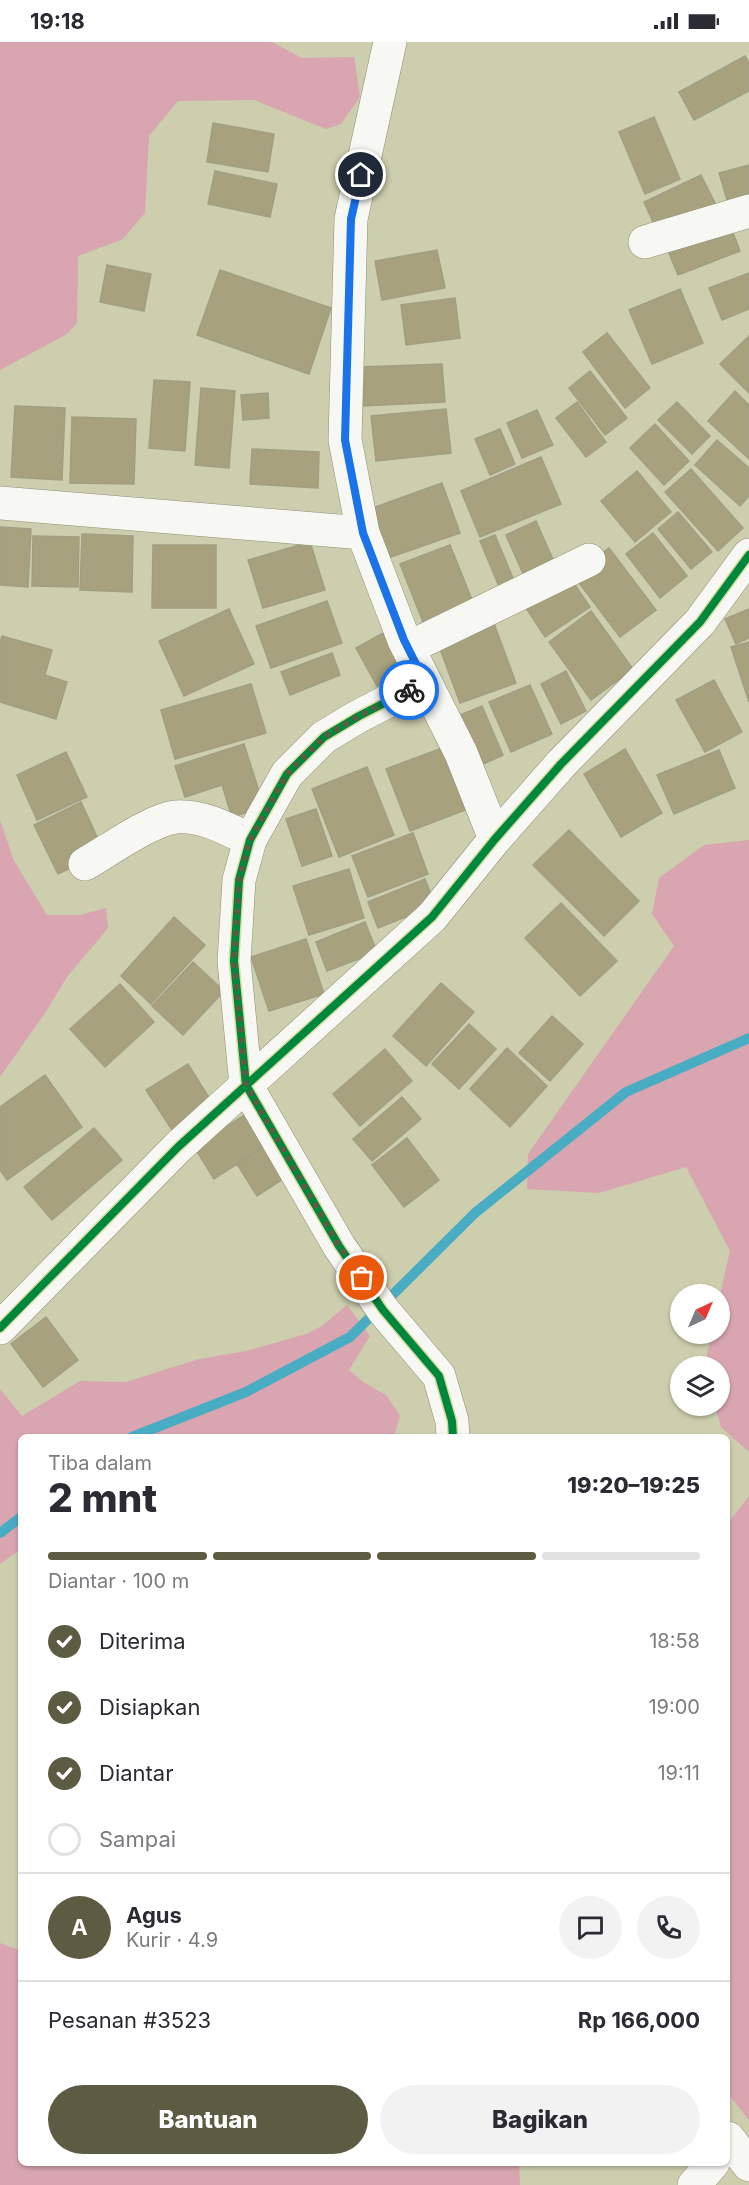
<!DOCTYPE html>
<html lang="id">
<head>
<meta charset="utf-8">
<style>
  :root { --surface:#fff; --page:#f2f2f3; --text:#2b2b33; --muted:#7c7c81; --line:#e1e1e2; --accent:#5c5c42 }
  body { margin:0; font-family:Inter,sans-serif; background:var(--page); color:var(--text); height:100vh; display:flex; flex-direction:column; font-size:22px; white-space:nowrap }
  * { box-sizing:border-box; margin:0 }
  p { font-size:20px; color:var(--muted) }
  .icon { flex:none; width:33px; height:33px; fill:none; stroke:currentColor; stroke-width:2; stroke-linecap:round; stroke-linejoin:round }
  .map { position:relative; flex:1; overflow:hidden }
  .details { position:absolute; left:18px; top:1392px; width:712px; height:732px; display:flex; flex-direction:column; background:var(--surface); border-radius:9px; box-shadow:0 2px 4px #0004 }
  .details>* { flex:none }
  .needle { width:39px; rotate:44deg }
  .controls { position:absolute; left:670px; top:1242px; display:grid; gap:12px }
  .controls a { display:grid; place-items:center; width:60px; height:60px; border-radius:50%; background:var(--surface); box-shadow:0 2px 4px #0004; font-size:30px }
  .pin { position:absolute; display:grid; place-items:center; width:51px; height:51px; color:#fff; margin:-26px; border:3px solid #fff; border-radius:50%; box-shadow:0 2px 6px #0007 }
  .courier { position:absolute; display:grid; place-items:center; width:60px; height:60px; margin:-30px; border:4px solid #1a73e8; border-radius:50%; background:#fff; color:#222; box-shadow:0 2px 8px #0007 }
  .overview em { font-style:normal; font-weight:800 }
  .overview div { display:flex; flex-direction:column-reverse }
  .overview { display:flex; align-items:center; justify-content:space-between; height:102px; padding:0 30px }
  h1 { font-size:39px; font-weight:800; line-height:45px }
  .bar { display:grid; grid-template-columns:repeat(4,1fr); gap:9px 6px; align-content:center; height:72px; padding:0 30px }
  .bar i { height:8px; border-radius:4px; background:var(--line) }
  .bar .current { background:var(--accent) }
  .bar p { grid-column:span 4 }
  .line { display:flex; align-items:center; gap:15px; padding:0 30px; border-top:2px solid var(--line) }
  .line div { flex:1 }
  .round { display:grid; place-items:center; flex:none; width:63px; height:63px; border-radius:32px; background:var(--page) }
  ol { padding:0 30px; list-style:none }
  li { display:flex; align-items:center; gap:18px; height:66px }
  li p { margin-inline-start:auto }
  li .icon { padding:6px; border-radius:50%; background:var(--accent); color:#fff; stroke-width:4 }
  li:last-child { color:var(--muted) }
  li i { width:33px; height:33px; border:3px solid var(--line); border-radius:50% }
  .primary-button { display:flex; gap:12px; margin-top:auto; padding:12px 30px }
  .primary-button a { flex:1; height:69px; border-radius:36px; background:var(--accent); color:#fff; font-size:24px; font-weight:800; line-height:69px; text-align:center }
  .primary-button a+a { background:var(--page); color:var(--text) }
  .status { display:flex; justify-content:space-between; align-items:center; height:42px; padding:0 30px; background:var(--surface); direction:ltr }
  .status svg { height:16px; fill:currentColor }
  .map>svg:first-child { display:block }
  .green { fill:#d8a5b0 }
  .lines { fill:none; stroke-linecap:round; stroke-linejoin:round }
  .stream { stroke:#48acc3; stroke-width:10 }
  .building { fill:#a8a17e; stroke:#a19e84; stroke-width:1.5 }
  .street-casing { stroke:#8e8f76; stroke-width:34 }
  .street { stroke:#f7f8f3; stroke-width:33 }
  .cycleway-casing { stroke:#d9dba0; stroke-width:11 }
  .cycleway { stroke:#00873e; stroke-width:8 }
  .done { stroke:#5c5c42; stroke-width:6; stroke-dasharray:0 10.8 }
  .route { stroke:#1a73e8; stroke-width:8 }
</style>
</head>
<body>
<div class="status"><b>19:18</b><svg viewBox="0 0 49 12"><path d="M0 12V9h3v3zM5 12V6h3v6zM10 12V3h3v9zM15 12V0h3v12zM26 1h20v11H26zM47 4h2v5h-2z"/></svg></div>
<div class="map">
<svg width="749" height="2143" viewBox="0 0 749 2143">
  <rect width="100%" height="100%" fill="#cccead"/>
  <path class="green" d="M0 0H272L302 16 354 15 360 55 341 82 326 87 254 58 178 59 149 94 145 171 123 197 78 214 77 281 67 292 0 328Z
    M0 778 14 819 47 873H80L106 866 108 886 67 935 47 968 0 1035Z
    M749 798V1410L721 1385 715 1364H720V1324H704L712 1292H720V1253L730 1209 686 1125 599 1151 527 1147 528 1112 674 904 652 872 659 836 704 803Z
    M347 1263 370 1294 349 1328 363 1340 386 1353 400 1374 394 1395H21V1507L0 1522V1347L22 1374 80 1339 126 1340 199 1317 246 1309 306 1292 322 1284Z
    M749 1454V2078L728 2052V1481Z
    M0 1901 21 1909V2121H519L520 2143H0Z"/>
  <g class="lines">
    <path class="stream" d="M132 1395 246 1350 350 1295 475 1171 626 1050 749 996
      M0 1491 21 1475"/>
  </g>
  <path class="building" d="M745 14 749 21V49L694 78 679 50Z
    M654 75 680 137 645 152 619 90Z
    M213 81 274 92 268 130 207 120Z
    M749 123V155L728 161 719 131Z
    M215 129 277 142 270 175 208 162Z
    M701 133 717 165 659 193 644 160Z
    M729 180 740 209 678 233 666 204Z
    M437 208 445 246 382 258 375 219Z
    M107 223 151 232 144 269 100 260Z
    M220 228 331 266 309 332 197 293Z
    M749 231V267L722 278 709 246Z
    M680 247 703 301 652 322 629 268Z
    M455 256 460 296 406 303 401 263Z
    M607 291 650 346 625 366 583 310Z
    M749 294V351L720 322Z
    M442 322 445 360 362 364 361 325Z
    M590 329 627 376 605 393 569 346Z
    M154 338 190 340 185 409 149 406Z
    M201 346 235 349 229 426 195 423Z
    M735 349 749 363V417L708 379Z
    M268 351 269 376 243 378 241 353Z
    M577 360 606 400 586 415 556 376Z
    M677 360 710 394 692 412 658 378Z
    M15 364 65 366 62 438 11 435Z
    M446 367 451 411 376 419 371 374Z
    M537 368 553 403 522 416 507 381Z
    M72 375 136 377 134 442 70 441Z
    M655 382 689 419 664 443 630 406Z
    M500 387 515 422 490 433 475 397Z
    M717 398 749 426V454L740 464 695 423Z
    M252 407 319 410 318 446 250 442Z
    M541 415 561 462 480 495 461 449Z
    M691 427 743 486 718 509 665 450Z
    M637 429 671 470 635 500 601 459Z
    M442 441 460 491 388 516 370 467Z
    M678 470 712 510 691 527 658 487Z
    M536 479 559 531 529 545 506 493Z
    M0 485 31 487 28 545 0 543Z
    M653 491 687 534 660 556 626 512Z
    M82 492 133 494 132 550 80 548Z
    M495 493 518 548 503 554 480 499Z
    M33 494 79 495 78 545 32 544Z
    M310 500 325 548 263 566 248 518Z
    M153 503H216V566H152Z
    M450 503 475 565 425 585 400 522Z
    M609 506 656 568 620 595 573 533Z
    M569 534 590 565 545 595 524 563Z
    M327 559 342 601 271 626 256 584Z
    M229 567 254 622 184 654 159 599Z
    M749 567V596L736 602 725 577Z
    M591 569 633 627 591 658 549 600Z
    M492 576 516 641 460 661 436 596Z
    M392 586 412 624 377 644 356 606Z
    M2 594 52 608 45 633 67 640 56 677 0 660V601Z
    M749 600V660L731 605Z
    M332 611 340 633 290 653 281 630Z
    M566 629 586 669 561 682 541 642Z
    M714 638 742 690 705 710 676 658Z
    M251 642 266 691 175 717 161 668Z
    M530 643 552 692 511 710 489 660Z
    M482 664 503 713 479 724 458 674Z
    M244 702 264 765 232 775 222 743 185 755 175 724Z
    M450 703 473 765 410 789 386 727Z
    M625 707 662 771 621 795 584 732Z
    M719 708 735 746 674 772 657 733Z
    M66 710 87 755 37 778 17 733Z
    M367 725 394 793 339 815 312 747Z
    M81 760 104 810 58 832 34 783Z
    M316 767 332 814 302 824 286 777Z
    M569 788 639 859 604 894 533 823Z
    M413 791 428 832 368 855 352 814Z
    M349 827 364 876 309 893 293 844Z
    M425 837 435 863 378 886 368 860Z
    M561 861 617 919 580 954 525 896Z
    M174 875 205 903 151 962 121 934Z
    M365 880 377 910 327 929 316 900Z
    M306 897 324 952 269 969 251 915Z
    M193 920 224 949 183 993 152 964Z
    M441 941 474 970 426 1024 393 994Z
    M120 942 154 980 105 1025 70 987Z
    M552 974 583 1002 550 1039 519 1011Z
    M469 982 496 1007 459 1047 432 1022Z
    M507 1006 547 1044 510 1085 470 1047Z
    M385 1007 412 1039 360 1084 333 1052Z
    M188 1022 213 1062 172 1088 146 1048Z
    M45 1033 82 1085 7 1138 0 1128V1065Z
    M402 1055 421 1077 372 1119 353 1097Z
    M246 1072 266 1103 214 1137 194 1105Z
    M94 1086 122 1118 52 1178 24 1145Z
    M407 1096 439 1138 404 1165 372 1123Z
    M266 1103 286 1135 257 1154 237 1122Z
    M46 1275 78 1318 43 1345 11 1302Z"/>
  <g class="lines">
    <g class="street-casing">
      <path id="street" d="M390 0 351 177 345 398 363 491 404 598 461 711 495 797
        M645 200 749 169
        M0 461 363 491
        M408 606 589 518
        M425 640 359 674 324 695 287 732 250 798 239 838 234 919 246 1043 339 1204 383 1268 439 1334 452 1379 453 1395
        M85 822C108 809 150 778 176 775 202 773 228 787 250 798
        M0 1286 178 1105 432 875 495 797 561 722 700 580 749 513
        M728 2096 749 2123
        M694 2143 713 2121"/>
    </g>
    <use href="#street" class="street"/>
    <g class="cycleway-casing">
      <path id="cycleway" d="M425 640 359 674 324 695 287 732 250 798 239 838 234 919 246 1043 339 1204 383 1268 439 1334 452 1379 453 1395
        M0 1286 178 1105 432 875 495 797 561 722 700 580 749 513"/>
    </g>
    <use href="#cycleway" class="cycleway"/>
  </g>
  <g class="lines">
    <path class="done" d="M362 1236 339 1204 246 1043 234 919 239 838 250 798 287 732 324 695 359 674 409 648"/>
    <path class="route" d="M361 133 351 177 345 398 363 491 404 598 425 640 409 648"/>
  </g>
</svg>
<div class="controls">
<a><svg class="needle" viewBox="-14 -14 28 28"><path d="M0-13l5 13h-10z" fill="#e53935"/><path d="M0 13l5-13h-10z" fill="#7c7c81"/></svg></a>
<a><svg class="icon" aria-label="layers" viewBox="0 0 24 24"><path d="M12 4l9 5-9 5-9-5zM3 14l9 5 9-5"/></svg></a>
</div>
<div class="pin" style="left:362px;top:1236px;background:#ea580c"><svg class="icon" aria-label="bag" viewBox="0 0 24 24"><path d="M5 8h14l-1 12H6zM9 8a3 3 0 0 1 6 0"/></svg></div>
<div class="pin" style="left:361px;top:133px;background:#1f2937"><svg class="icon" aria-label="home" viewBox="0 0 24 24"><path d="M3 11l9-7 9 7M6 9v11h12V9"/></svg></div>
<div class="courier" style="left:409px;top:648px"><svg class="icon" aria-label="bike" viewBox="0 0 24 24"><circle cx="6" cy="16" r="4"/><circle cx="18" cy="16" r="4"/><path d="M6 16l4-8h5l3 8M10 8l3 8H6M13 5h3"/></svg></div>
<section class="details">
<div class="overview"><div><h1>2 mnt</h1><p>Tiba dalam</p></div><em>19:20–19:25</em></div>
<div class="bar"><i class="current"></i><i class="current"></i><i class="current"></i><i></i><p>Diantar · 100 m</p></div>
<ol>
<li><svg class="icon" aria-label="check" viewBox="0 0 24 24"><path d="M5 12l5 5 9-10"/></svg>Diterima<p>18:58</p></li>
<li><svg class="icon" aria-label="check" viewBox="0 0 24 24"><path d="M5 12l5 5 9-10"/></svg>Disiapkan<p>19:00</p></li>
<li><svg class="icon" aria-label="check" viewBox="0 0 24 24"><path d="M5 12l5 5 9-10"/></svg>Diantar<p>19:11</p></li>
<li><i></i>Sampai</li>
</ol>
<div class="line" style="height:108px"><b class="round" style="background:var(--accent);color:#fff">A</b><div><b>Agus</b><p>Kurir · 4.9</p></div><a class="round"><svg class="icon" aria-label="chat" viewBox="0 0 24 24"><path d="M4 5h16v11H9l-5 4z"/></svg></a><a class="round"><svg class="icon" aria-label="phone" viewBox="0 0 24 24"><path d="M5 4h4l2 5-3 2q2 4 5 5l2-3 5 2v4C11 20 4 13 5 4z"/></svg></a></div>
<div class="line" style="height:78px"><div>Pesanan #3523</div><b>Rp 166,000</b></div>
<div class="primary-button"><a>Bantuan</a><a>Bagikan</a></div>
</section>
</div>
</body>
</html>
